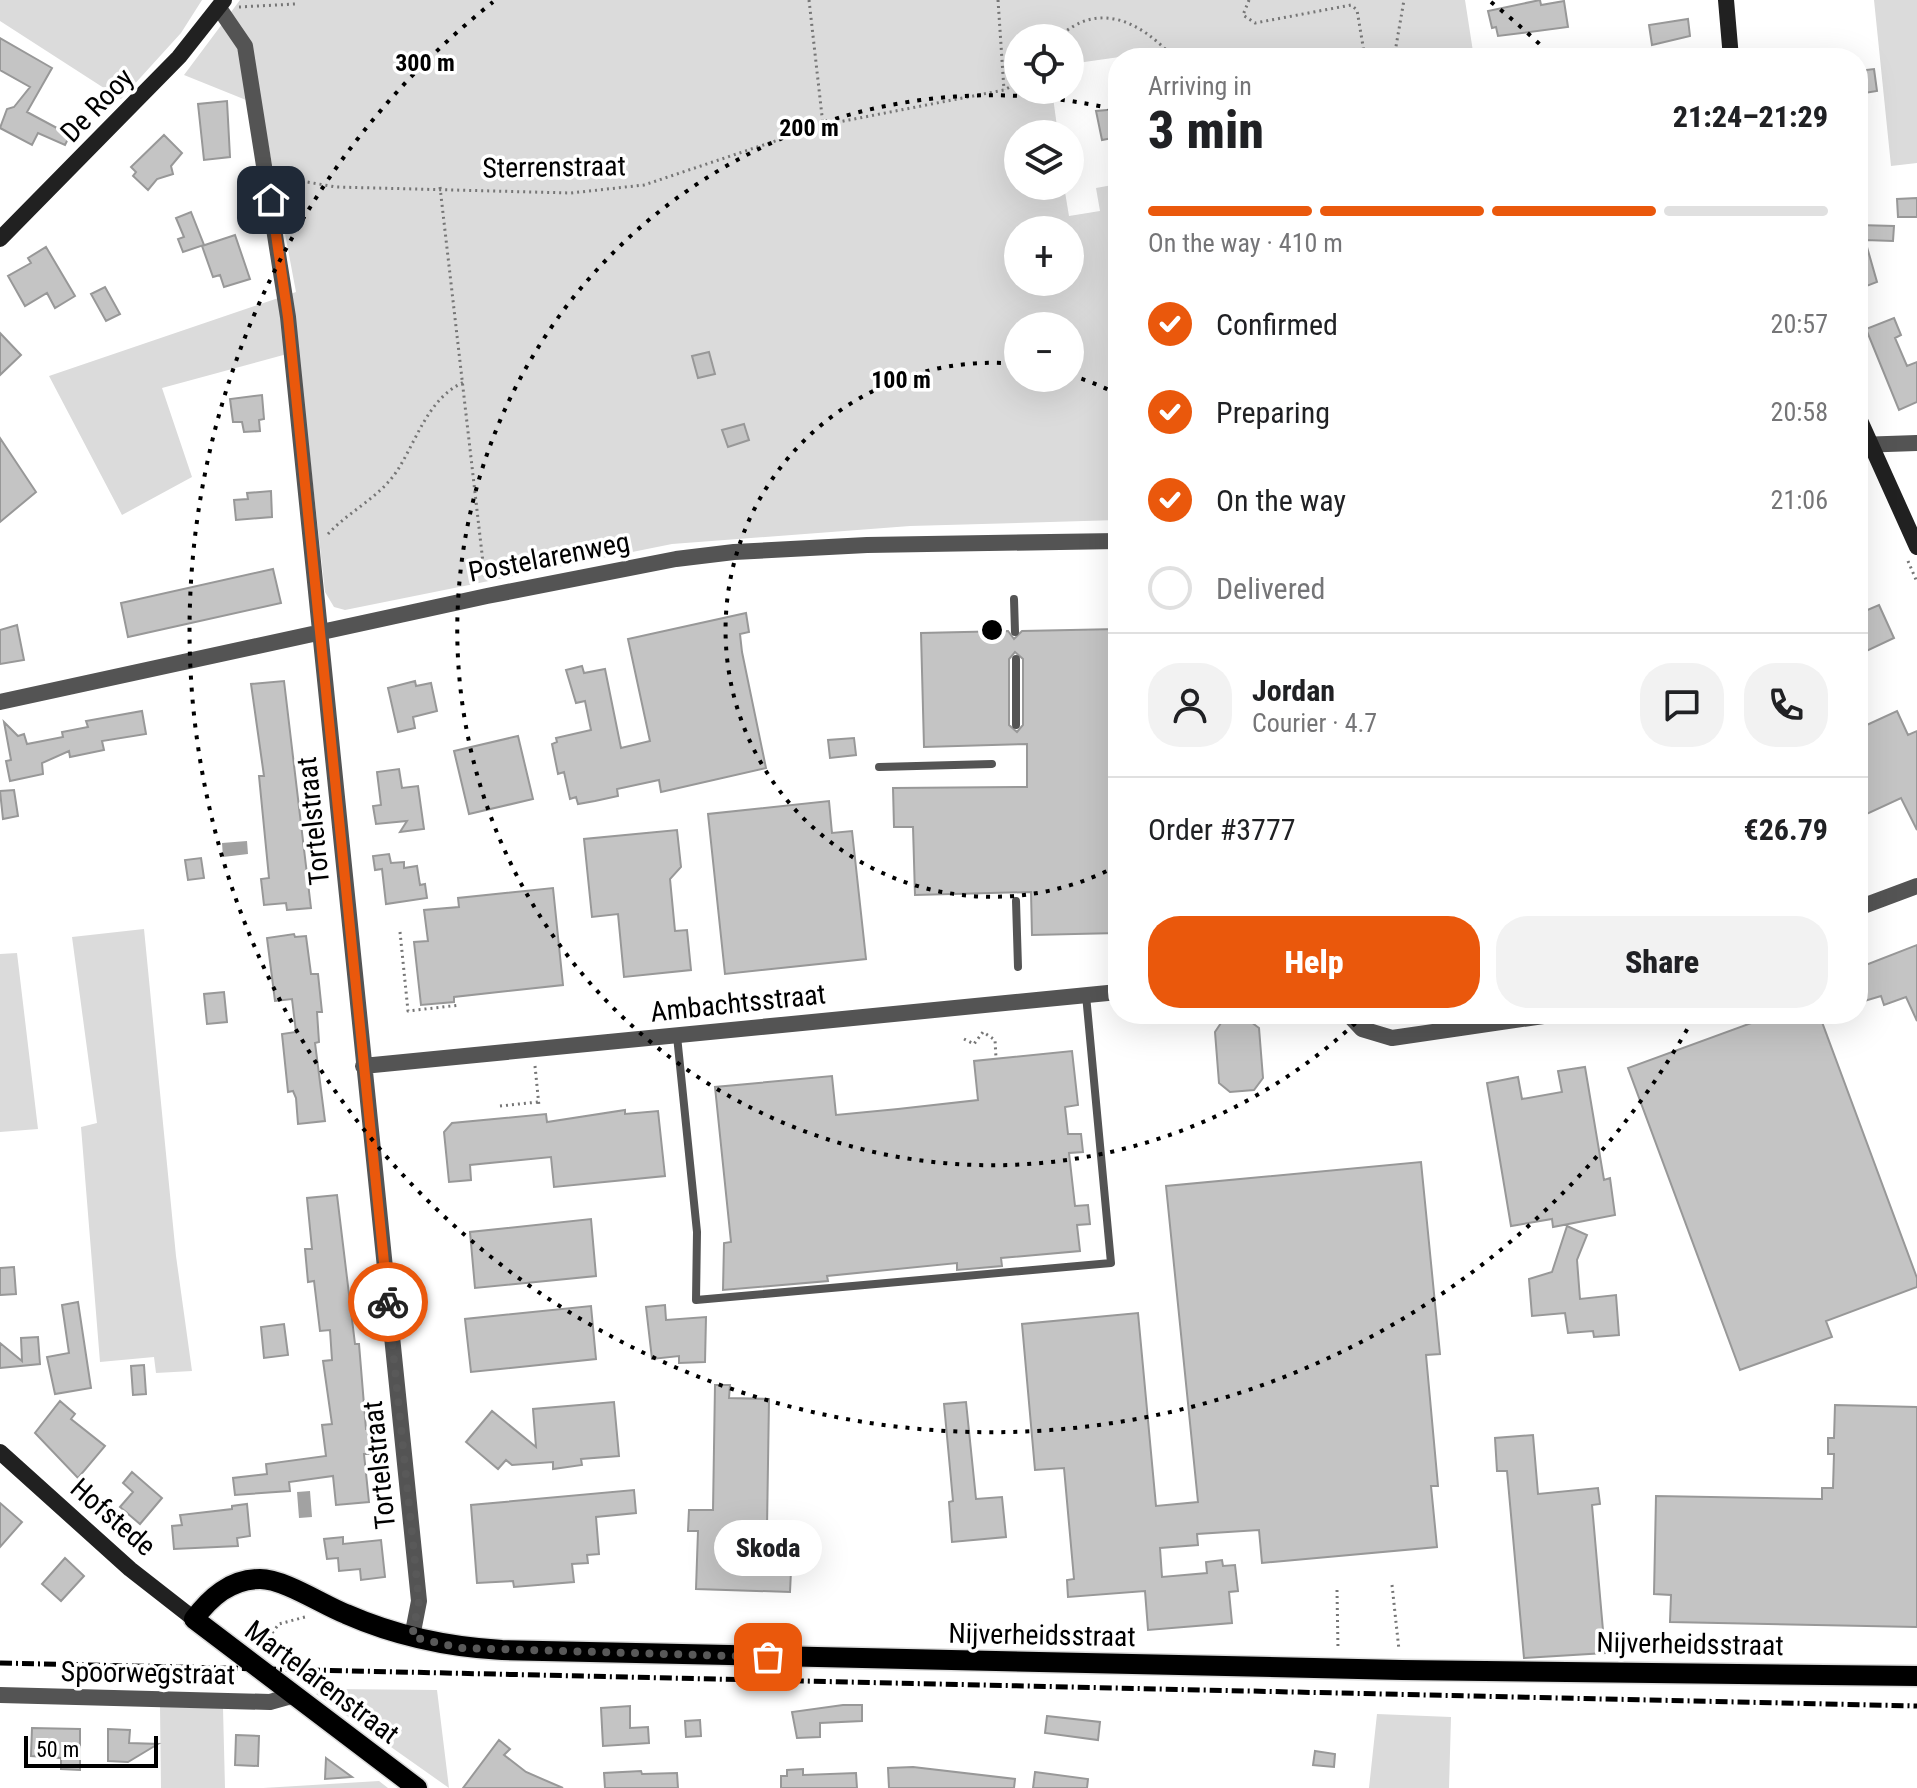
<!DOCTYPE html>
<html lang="en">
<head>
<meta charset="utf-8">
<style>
  :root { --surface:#fff; --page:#f2f2f2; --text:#202124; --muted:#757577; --line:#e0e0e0; --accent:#ea580c }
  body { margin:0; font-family:"Roboto Condensed",sans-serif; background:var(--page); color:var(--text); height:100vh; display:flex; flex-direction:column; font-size:30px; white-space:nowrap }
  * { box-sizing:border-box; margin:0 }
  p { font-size:26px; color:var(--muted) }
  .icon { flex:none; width:44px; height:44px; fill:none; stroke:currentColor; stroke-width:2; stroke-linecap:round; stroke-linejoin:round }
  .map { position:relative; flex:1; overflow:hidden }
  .details { position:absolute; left:1108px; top:48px; width:760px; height:976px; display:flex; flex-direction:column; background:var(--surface); border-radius:32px; box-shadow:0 8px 32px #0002 }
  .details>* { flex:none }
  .controls { position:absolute; left:1004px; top:24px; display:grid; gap:16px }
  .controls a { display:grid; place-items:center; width:80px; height:80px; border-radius:50%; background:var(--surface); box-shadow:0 8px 32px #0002; font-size:40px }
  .scale { position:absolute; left:24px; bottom:20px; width:134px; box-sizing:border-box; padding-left:8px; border:4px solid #000; border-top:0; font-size:22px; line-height:28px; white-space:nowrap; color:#000; -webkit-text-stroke:6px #fff; paint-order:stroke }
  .pin { position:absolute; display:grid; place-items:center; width:68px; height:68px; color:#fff; margin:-34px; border-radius:16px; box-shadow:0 4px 12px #0006 }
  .courier { position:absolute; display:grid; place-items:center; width:80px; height:80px; margin:-40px; border:6px solid #ea580c; border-radius:50%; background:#fff; color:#222; box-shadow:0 2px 10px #0007 }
  .bubble { position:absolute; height:56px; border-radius:28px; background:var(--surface); box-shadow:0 8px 32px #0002; font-size:26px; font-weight:800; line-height:56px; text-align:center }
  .overview em { font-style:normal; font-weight:800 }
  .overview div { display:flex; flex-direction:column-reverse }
  .overview { display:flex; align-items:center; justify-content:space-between; height:136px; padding:0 40px }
  h1 { font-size:52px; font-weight:800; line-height:60px }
  .bar { display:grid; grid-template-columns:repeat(4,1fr); gap:12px 8px; align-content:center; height:96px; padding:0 40px }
  .bar i { height:10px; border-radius:6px; background:var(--line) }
  .bar .on { background:var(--accent) }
  .bar p { grid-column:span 4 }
  .line { display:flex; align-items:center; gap:20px; padding:0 40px; border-top:2px solid var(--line) }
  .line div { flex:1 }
  .round { display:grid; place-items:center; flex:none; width:84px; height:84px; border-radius:32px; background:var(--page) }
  ol { padding:0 40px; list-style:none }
  li { display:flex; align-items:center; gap:24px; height:88px }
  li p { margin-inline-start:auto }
  li .icon { padding:8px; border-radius:50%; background:var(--accent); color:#fff; stroke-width:4 }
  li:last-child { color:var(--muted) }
  li i { width:44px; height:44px; border:4px solid var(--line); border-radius:50% }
  .cta { display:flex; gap:16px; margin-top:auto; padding:16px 40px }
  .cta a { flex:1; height:92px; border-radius:32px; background:var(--accent); color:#fff; font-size:32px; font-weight:800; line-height:92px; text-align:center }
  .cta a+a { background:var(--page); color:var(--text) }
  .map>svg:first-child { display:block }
  .green { fill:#dbdbdb; fill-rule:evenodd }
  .water { fill:#a2a2a2 }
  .building { fill:#c4c4c4; stroke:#989898; stroke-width:2; fill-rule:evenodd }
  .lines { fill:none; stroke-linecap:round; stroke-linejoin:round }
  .primary-casing { stroke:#dbdbdb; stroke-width:23 }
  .path { stroke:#767676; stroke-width:3; stroke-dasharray:2 4; stroke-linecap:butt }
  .lane { stroke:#545454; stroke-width:8 }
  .street { stroke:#545454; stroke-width:16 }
  .secondary { stroke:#212121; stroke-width:16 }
  .primary { stroke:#000; stroke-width:20 }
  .rail { stroke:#000; stroke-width:5; stroke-dasharray:12 4 2 4; stroke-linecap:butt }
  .done { stroke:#595959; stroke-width:8; stroke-dasharray:0 14.4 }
  .route { stroke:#ea580c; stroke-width:10 }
  .ring { fill:none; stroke:#000; stroke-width:4; stroke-dasharray:4 8 }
  .labels { text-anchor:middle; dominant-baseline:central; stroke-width:7; stroke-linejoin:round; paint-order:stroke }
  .street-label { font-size:28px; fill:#000; stroke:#fff }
  .centre { fill:#000; stroke:#fff; stroke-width:4 }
  .ring-label { font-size:24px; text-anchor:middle; font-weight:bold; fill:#000; stroke:#fff; stroke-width:7; stroke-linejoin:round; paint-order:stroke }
</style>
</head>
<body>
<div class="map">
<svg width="1917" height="1788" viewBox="0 0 1917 1788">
  <rect width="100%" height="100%" fill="#fff"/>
  <path class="green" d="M0 0H202L181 33 121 99 0 21Z
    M240 0H1465L1474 58H1185L1148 53 1070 64V38H1018V90H1052L1058 134H1018V186H1064L1069 216 1100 211 1096 188 1118 184V280L1112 282 1118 363V520L910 526 672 544 345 610 334 607 325 592 298 351 162 388 192 477 122 515 49 376 296 292 261 106 184 75ZM1018 230H1070V282H1018ZM1018 326H1070V378H1018Z
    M1874 0H1917V163L1891 166Z
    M144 929 176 1256 192 1371 156 1373 154 1357 100 1362 81 1127 97 1123 72 937Z
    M17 953 38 1129 0 1132V954Z
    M328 1689 437 1690 449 1788 316 1694Z
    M160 1707 223 1708 225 1788H161Z
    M1377 1714 1451 1717 1449 1788H1369Z
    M379 1781 388 1788H263Z"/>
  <path class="water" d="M247 841 248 854 223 857 222 843Z
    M310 1491 312 1517 299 1518 297 1492Z"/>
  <path class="building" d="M1540 0 1541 5 1564 1 1568 27 1498 36 1496 27 1492 28 1488 11Z
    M1688 19 1690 36 1652 45 1649 25Z
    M0 38 52 68 27 112 70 135 65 145 38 133 32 145 0 128 7 109 14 107 30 87 0 70Z
    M1874 69 1877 91 1858 94V71Z
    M227 101 230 157 204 160 198 104Z
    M1118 109V137L1102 140 1096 111Z
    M164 135 182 153 171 166 173 174 157 179 148 190 133 176 136 172 131 167Z
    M1917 198V217H1898L1897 199Z
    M191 212 204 245 183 252 178 239 184 237 176 218Z
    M1858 225 1894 226 1893 241 1865 240 1877 282 1864 287 1863 282 1858 284Z
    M235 235 250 279 224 287 220 275 213 277 202 246Z
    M46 247 75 296 55 308 47 293 25 306 8 276 31 263 28 258Z
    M105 287 120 314 106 321 91 294Z
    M1894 318 1901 335 1895 338 1907 366 1917 362V402L1899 410 1866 329Z
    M0 333 21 355 0 375Z
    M709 352 715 374 698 378 692 356Z
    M262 395 264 419 259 420 260 431 244 432 242 422H233L230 399Z
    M744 424 749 440 728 447 722 430Z
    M0 438 36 492 0 522Z
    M271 491 272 517 236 520 234 500 248 499 247 493Z
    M273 569 281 603 128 637 121 603Z
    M1879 605 1894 638 1858 655V614Z
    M746 613 749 632 740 634 742 652 766 768 661 792 659 780 617 789 618 796 595 801 578 804 576 797 570 799 564 772 558 774 552 744 557 742 556 738 591 730 585 701 576 703 566 670 582 666 584 673 605 669 621 748 650 741 628 639Z
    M17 625 24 660 0 664V630Z
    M1118 629V933L1032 935 1031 892 915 895 913 827H894L893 788 1027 787V744L924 747 921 633 1008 631 1014 639 1022 631ZM1015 652 1023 659V725L1017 732 1009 725V659Z
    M284 681 311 908 287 910 286 903 264 905 261 879 269 878 259 776H264L251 684Z
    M415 681 416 686 431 683 437 711 413 717 415 728 398 732 388 688Z
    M142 711 146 734 102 741 104 750 70 757 69 751 42 763 43 774 10 781 6 761 11 760 4 722 18 736 24 734 27 744 63 737 62 732 88 727 86 721Z
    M1897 711 1908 735 1917 731V830L1901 798 1858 818V729Z
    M518 736 533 799 469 814 454 751Z
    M854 738 856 755 830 758 828 740Z
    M399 769 402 788 418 786 424 829 400 832 407 821 376 824 373 806 381 805 377 772Z
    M14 790 18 816 3 819 0 791Z
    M829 801 832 833 852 831 866 959 725 974 708 814Z
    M677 830 681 867 670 879 675 931 687 930 691 970 624 977 618 914 592 917 584 839Z
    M389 854 391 863 404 862V868L417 866 420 885 425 884 427 898 386 904 382 869 375 870 373 856Z
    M201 858 204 878 188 880 185 860Z
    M553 888 563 985 454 997V1002L421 1005 414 942 428 941 424 910 459 907 458 898Z
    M294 934 295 937 306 936 311 974H318L322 1012H317L319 1042 315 1043 325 1121 298 1124 296 1098 293 1091 288 1092 282 1034 296 1032 292 999 275 1001 267 938Z
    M1917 945V1021L1906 997 1884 1005 1881 996 1858 1003V968Z
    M224 992 227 1022 207 1024 204 994Z
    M1776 1014H1819L1917 1278V1287L1826 1321 1832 1337 1740 1370 1628 1068Z
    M1247 1019 1259 1028 1263 1078 1254 1090 1230 1092 1219 1083 1215 1032 1223 1020Z
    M1072 1051 1078 1105 1065 1107 1068 1134H1081L1083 1152 1069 1153 1075 1206 1088 1205 1090 1224 1077 1225 1080 1251 1001 1258 1002 1266 957 1270V1263L827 1276 828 1281 723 1290 724 1243 731 1242 715 1087 832 1076 836 1115 898 1109 978 1100 974 1061Z
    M1585 1067 1604 1180 1610 1178 1615 1215 1553 1227 1552 1219 1511 1226 1487 1083 1518 1077 1522 1099 1562 1092 1558 1071Z
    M625 1110V1114L658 1111 665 1176 554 1187 551 1157 470 1165 471 1180 449 1182 444 1132 452 1123 546 1114 547 1122Z
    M1421 1162 1440 1354 1426 1355 1438 1486H1431L1437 1547 1262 1563 1259 1530 1197 1534 1198 1545 1160 1548 1162 1577 1207 1573 1206 1562 1222 1560 1223 1566 1235 1565 1238 1591 1229 1592 1232 1623 1148 1630 1145 1591 1068 1597 1067 1580 1074 1579 1064 1468 1035 1470 1022 1324 1138 1313 1156 1506 1198 1502 1166 1186Z
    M337 1195 355 1344H359L366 1429H369L371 1440 369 1454H364L369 1502 336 1505 333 1476 289 1482 290 1491 235 1495 233 1478 267 1474 266 1464 326 1456 322 1425 332 1424 323 1361 332 1360 330 1330 320 1331 314 1281 308 1282 305 1249H312L307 1198Z
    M591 1219 596 1276 475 1288 470 1232Z
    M1567 1226 1587 1235 1577 1260 1580 1299 1616 1295 1619 1335 1594 1337 1593 1331 1568 1333 1565 1313 1532 1316 1529 1279 1552 1272Z
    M14 1267 16 1294 0 1295V1268Z
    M78 1302 91 1388 55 1394 47 1357 69 1353 62 1305Z
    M665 1305 666 1320 706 1317 705 1362 679 1363V1356L652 1359 646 1307Z
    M591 1306 596 1359 471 1372 465 1319Z
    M284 1324 288 1355 264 1358 261 1327Z
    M38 1337 40 1364 0 1368V1343L22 1361 21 1338Z
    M144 1365 146 1394 133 1395 131 1366Z
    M715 1385H730L729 1398 769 1399 767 1528 793 1529 790 1592 696 1589 698 1531H688L689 1510H713Z
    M60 1401 75 1414 71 1419 105 1446 78 1478 35 1433Z
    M614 1402 619 1456 581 1459 582 1465 553 1469V1462L512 1465 506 1460 498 1469 466 1442 492 1411 536 1447 533 1409Z
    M966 1402 976 1499 1002 1497 1006 1537 952 1542 949 1502 953 1501 944 1404Z
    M1835 1405 1917 1407V1627L1670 1622 1671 1595 1654 1594 1656 1496 1822 1499V1488H1833L1834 1454H1828V1438H1834Z
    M1533 1435 1538 1494 1598 1488 1600 1504 1592 1505 1605 1653 1524 1658 1507 1471H1497L1495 1438Z
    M132 1472 162 1498 140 1524 120 1507 133 1492 123 1483Z
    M634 1490 636 1513 596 1517 599 1554 587 1555 588 1563 572 1564 574 1582 514 1587 513 1581 477 1583 471 1505Z
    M0 1503 22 1522 0 1547Z
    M247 1504 250 1536 237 1538 238 1546 174 1549 172 1526 182 1525 180 1515 232 1509V1506Z
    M343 1537V1544L381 1540 385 1577 361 1580 360 1569 339 1571 338 1558 327 1559 324 1539Z
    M65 1558 84 1576 61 1601 42 1584Z
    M843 1705H862V1721L820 1723V1737L797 1738 792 1712Z
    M630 1706V1728L648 1727 649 1743 603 1746 601 1708Z
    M1047 1716 1100 1722 1098 1740 1045 1733Z
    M700 1720 701 1736 686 1737 685 1721Z
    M32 1728 80 1729V1770L61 1769V1758L31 1756Z
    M108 1729 130 1730 129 1743 158 1744 128 1762 108 1761Z
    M236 1735 259 1736 258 1766 235 1765Z
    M499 1740 510 1749 504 1755 526 1772 563 1788H463Z
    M1315 1751 1335 1754 1334 1767 1313 1765Z
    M326 1758 352 1777 325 1779Z
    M913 1767 1015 1779 1014 1788H889L888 1768Z
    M803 1769V1775L856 1773 857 1788H781V1776H787V1770Z
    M641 1771 642 1774 677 1773 678 1788H605L604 1773Z
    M1035 1772 1088 1779 1087 1788H1033Z"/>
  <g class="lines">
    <g class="primary-casing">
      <path id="primary" d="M417 1788 194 1619C210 1598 230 1579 260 1579 284 1579 323 1605 346 1614 396 1636 448 1647 502 1650L1402 1670 1917 1676"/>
    </g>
    <path class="path" d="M809 0 823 125
      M998 0 1004 90
      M1249 0 1243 15 1255 23 1351 5 1357 10 1365 58
      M239 7 295 4
      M1058 38C1098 0 1140 21 1174 58
      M1394 58 1404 0
      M284 178 336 187 571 193 644 185 823 125 1004 90 1018 83
      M440 187 485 580
      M1858 384 1864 400
      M328 534C349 511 379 498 397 471 417 440 428 398 464 382
      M1908 561 1917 582
      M400 932 408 1011 460 1005
      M964 1039 974 1044 983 1032 995 1040 996 1058
      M535 1066 539 1106
      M500 1106 538 1102
      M1392 1585 1399 1650
      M1337 1590 1338 1649
      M261 1647 279 1624 305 1617"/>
    <path class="lane" d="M1014 599 1015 632
      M1016 659V725
      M879 767 992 764
      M1016 901 1018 967
      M677 1036 697 1232 696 1300 1111 1263 1086 995"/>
    <path class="street" d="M219 8 245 46 288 317 419 1601 412 1637
      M1858 445 1917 443
      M0 702 487 596 676 559 734 552 867 545 1118 541
      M1858 908 1917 886
      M1348 1014 1362 1029 1392 1038 1557 1014
      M363 1066 1118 992
      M0 1695 270 1702 295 1695"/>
    <path class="secondary" d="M1726 0 1731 58
      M0 239 179 57 224 0
      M1858 416 1917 547
      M0 1452 130 1569 194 1619"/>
    <use href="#primary" class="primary"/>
    <path class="rail" d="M0 1663 1917 1706"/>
  </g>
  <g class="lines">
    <path class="done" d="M388 1302 419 1601 412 1637 461 1648 768 1657"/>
    <path class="route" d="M271 200 288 317 388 1302"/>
  </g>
  <g class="ring">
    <path d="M1117 866A267 267 0 1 1 1018 364M1070 375A267 267 0 0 1 1117 394"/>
    <path d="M1364 1015A535 535 0 1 1 1117 110"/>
    <path d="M1693 1019A802 802 0 1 1 493 2M1491 2A802 802 0 0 1 1554 58"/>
  </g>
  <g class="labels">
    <g class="street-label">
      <text transform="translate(97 105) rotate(-46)">De Rooy</text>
      <text transform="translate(554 167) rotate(-1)">Sterrenstraat</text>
      <text transform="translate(549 557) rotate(-11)">Postelarenweg</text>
      <text transform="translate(313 821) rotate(-96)">Tortelstraat</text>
      <text transform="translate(738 1003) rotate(-6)">Ambachtsstraat</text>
      <text transform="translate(379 1465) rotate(-96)">Tortelstraat</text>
      <text transform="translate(113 1517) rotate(41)">Hofstede</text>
      <text transform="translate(1042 1635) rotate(1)">Nijverheidsstraat</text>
      <text transform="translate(1690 1644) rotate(1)">Nijverheidsstraat</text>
      <text transform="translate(148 1673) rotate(1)">Spoorwegstraat</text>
      <text transform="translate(322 1682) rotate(37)">Martelarenstraat</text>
    </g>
  </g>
  <circle cx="992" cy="630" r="12" class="centre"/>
  <g class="ring-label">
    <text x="425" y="71">300 m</text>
    <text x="809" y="136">200 m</text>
    <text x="901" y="388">100 m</text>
  </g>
</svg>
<div class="controls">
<a><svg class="icon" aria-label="locate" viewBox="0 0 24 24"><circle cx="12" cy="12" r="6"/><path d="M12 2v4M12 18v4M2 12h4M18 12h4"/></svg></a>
<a><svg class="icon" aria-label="layers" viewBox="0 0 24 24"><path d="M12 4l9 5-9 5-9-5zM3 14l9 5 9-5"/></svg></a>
<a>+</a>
<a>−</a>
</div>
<div class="scale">50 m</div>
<div class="pin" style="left:768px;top:1657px;background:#ea580c"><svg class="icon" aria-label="bag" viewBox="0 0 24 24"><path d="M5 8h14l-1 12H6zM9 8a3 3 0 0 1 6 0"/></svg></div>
<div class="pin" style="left:271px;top:200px;background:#1f2937"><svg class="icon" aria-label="home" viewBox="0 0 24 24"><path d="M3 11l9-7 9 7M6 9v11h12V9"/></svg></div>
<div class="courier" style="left:388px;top:1302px"><svg class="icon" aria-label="bike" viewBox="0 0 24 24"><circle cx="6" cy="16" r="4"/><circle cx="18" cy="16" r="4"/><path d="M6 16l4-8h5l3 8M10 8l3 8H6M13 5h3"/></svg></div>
<div class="bubble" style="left:714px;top:1520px;width:108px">Skoda</div>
<section class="details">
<div class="overview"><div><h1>3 min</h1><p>Arriving in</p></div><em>21:24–21:29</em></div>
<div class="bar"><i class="on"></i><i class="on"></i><i class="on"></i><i></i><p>On the way · 410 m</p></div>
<ol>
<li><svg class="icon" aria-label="check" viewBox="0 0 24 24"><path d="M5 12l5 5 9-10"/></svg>Confirmed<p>20:57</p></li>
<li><svg class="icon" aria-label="check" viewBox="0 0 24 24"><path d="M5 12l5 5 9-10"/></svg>Preparing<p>20:58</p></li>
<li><svg class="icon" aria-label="check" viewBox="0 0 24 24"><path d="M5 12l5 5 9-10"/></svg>On the way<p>21:06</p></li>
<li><i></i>Delivered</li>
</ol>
<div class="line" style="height:144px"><a class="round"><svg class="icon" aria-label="person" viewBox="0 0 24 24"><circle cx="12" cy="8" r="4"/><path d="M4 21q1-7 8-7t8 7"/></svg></a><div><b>Jordan</b><p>Courier · 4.7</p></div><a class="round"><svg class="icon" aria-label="chat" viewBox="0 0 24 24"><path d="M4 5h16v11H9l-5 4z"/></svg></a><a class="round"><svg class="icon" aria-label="phone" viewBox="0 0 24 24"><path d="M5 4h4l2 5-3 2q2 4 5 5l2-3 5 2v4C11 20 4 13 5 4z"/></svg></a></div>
<div class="line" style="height:104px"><div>Order #3777</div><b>€26.79</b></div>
<div class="cta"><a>Help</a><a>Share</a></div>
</section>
</div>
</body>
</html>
